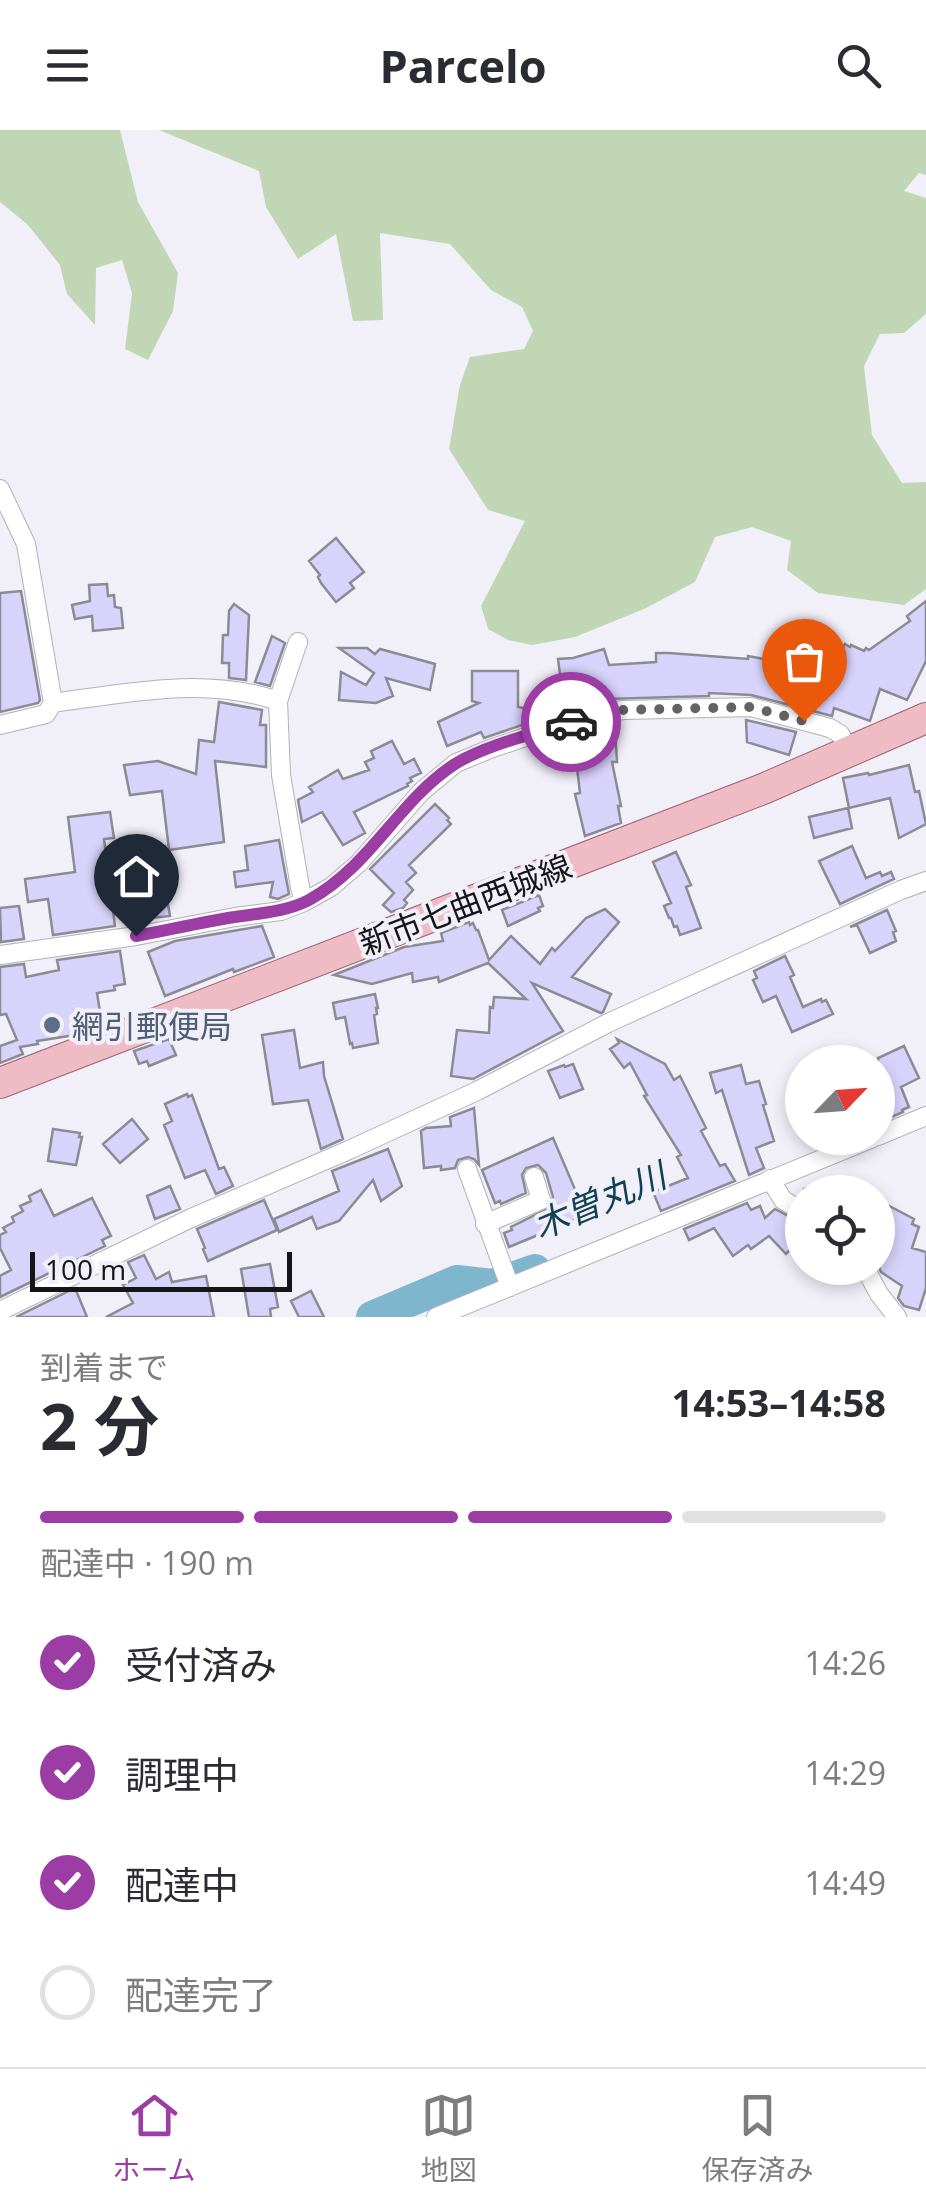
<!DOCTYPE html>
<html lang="ja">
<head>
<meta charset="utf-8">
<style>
  :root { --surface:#fff; --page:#f2f2f3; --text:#2b2b33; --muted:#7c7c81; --line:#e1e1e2; --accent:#9c3da6 }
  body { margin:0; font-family:"Open Sans","Noto Sans JP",sans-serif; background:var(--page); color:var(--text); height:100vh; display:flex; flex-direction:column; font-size:38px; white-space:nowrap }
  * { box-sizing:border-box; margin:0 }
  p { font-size:32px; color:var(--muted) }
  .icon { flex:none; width:55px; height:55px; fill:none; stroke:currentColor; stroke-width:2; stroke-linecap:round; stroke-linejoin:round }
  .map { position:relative; height:1187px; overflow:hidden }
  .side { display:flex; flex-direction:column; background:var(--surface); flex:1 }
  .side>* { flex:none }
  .needle { width:65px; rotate:65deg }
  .controls { position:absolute; left:785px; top:915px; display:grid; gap:20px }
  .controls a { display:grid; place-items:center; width:110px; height:110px; border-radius:50%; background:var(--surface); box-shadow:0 5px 15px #0003; font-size:50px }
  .scale { position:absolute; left:30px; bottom:25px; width:262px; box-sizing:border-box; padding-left:10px; border:5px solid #151518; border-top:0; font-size:28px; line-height:35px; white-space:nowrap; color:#151518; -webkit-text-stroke:8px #f1f0f9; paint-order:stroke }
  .pin { position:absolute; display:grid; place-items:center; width:85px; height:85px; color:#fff; margin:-102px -42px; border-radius:50% 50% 50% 0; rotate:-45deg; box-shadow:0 0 10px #0007 }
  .pin .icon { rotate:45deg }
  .courier { position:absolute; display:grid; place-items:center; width:100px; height:100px; margin:-50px; border:8px solid #9c3da6; border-radius:50%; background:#fff; color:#222; box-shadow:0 2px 12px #0007 }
  .head em { font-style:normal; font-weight:700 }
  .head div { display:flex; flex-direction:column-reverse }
  .head { display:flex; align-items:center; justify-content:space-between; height:170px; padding:0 40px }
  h1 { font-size:65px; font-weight:700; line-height:75px }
  .bar { display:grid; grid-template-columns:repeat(4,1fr); gap:15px 10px; align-content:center; height:120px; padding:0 40px }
  .bar i { height:12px; border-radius:8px; background:var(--line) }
  .bar .selected { background:var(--accent) }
  .bar p { grid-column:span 4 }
  ol { padding:0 40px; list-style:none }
  li { display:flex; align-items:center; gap:30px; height:110px }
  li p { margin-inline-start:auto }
  li .icon { padding:10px; border-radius:50%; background:var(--accent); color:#fff; stroke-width:4 }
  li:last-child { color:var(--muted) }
  li i { width:55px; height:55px; border:5px solid var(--line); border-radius:50% }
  header { display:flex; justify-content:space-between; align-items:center; height:130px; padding:0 40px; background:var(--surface); font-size:45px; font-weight:700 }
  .dock { display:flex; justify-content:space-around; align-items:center; height:140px; border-top:2px solid var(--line); background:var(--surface); font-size:28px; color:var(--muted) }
  .dock a { display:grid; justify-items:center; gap:5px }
  .dock .selected { color:var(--accent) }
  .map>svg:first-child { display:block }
  .green { fill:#c1d6b5 }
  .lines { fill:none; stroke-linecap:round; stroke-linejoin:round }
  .river { stroke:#7db6cd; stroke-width:32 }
  .building { fill:#d7d3fb; stroke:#8c8b94; stroke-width:2.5 }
  .minor-casing { stroke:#b2b1ba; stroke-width:20 }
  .primary-casing { stroke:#9c6370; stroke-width:32 }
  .minor { stroke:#fff; stroke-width:18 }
  .primary { stroke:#efbbc5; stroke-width:30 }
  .done { stroke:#626267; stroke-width:10; stroke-dasharray:0 18 }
  .route { stroke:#9c3da6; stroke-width:12 }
  .service-dot { fill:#5c6f8a; stroke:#f1f0f9; stroke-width:4 }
  .labels { text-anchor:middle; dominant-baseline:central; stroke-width:8; stroke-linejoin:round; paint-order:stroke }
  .street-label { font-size:32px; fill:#151518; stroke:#f1f0f9 }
  .service-label { font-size:32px; fill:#4e5e75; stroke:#f1f0f9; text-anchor:start }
  .water-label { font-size:35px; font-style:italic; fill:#104253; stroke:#f1f0f9 }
</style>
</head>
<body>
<header><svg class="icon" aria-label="menu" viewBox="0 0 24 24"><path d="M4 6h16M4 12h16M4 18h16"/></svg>Parcelo<svg class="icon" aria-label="search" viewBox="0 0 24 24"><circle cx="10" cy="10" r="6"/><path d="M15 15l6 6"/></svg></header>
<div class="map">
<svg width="926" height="1187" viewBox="0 0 926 1187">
  <rect width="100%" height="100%" fill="#f1f0f9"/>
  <path class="green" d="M0 0H120L138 72 178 143 173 181 148 230 125 219 132 163 122 130 96 138 95 195 67 164 60 135 28 95 0 72Z
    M159 0H926V45L919 43 904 61 926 68V184L904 203 880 204 864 236 872 305 902 353 926 352V459L904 475 818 463 787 440 791 411 752 397 715 407 695 452 644 479 575 507 532 515 508 510 488 499 481 476 525 391 488 380 449 319 460 255 470 227 524 219 533 201 522 177 491 160 450 114 380 103 383 190 353 191 336 104 298 129 266 77 259 41Z"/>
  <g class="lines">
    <path class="river" d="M372 1187 457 1151 492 1155 535 1140"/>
  </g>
  <path class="building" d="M336 408 364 442 350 453 354 458 336 472 321 453 318 447 320 445 309 431Z
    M107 454 108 466 114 465 115 477 121 478 123 498 93 501 92 486 75 489 72 475 90 471 89 455Z
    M21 461 40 570 38 573 0 582V463Z
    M926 471V531L907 570 880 559 870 591 834 578 832 586 751 565 709 563V566L606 569 605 557 595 558V555L562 559 558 529 573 528 604 519 609 535 656 532V523H669L748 529V526L770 530V527L791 531 789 546H791V551L814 556 817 550 825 553 845 514 850 517 851 515 864 521 866 518 869 520 910 491 907 486Z
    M234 474 249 485 246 550 229 548V533H222L223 505H228L229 481Z
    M272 506 285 513 270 556 255 552Z
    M339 518H367L375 524 380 519 435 534 430 560 386 548 393 566 376 573 339 570 341 542 366 555 374 543Z
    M472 541H518V577L554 584 484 608 481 602 447 616 438 592 479 573 472 571Z
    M219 572 262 580 260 595H266V637L215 631 224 712 169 720 162 661 130 665 124 635 158 631 196 644 199 610 214 612Z
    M746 590 796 602 789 625 747 612Z
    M615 597 617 632H612L621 676H618L621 693 585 706 575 664 580 663 573 604Z
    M392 611 404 634 414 629 421 643 410 648 412 651 407 654 408 656 354 682 365 703 343 715 322 682 302 692 298 670 313 662 309 657 338 640 343 649 369 640 365 632 374 628 371 621Z
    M909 635 915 662 919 661 926 694 899 708 890 668 849 678 843 648 868 643 869 645Z
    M435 674 449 688 447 690 451 694 409 735 416 743 406 752 413 760 404 770 407 773 403 778 391 782 383 775 394 763 370 739Z
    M848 678 852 698 814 708 809 687Z
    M110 682 114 708 104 709 115 796 53 805 48 769 28 772 25 749 75 742 68 687Z
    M279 710 289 764 278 769 270 767 273 752 236 757 234 742 248 740 245 716Z
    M165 716 171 768H167L170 786 152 788 149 770 140 771 134 719Z
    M852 716 866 748 880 742 882 746 891 742 894 749 840 774 819 731Z
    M676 722 691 755 686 757 701 798 680 805 677 796 674 797 671 788H669L664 776 671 773 653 732Z
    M539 765 543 776 538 778 540 781 508 796 502 780Z
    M19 776 24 809 1 812 0 778Z
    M605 779 619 792 572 847 611 864 603 882 601 883 532 853 563 901 473 949 451 946 457 900 489 903 490 877 493 878 494 867 526 869 488 833 439 852 438 847 413 852 412 843 372 854 334 845 404 817 443 811 441 803 469 792 470 795 473 793 476 800H478L489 830 511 806 540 834 552 818 555 821 586 788Z
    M887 780 896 801 893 802 896 811 870 823 857 795 850 797Z
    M262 796 274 827 234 842 233 839 165 866 148 822 175 811Z
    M120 821 125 854 114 856 115 860 97 863 102 894 76 899 77 903 69 906 37 911 38 914 20 917 23 924 0 933V916L17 910 6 884 0 885V837L24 834 26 847 59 840 57 830Z
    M785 826 794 845 790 847 803 877 821 869 822 872 826 870 833 884 792 902 776 866 763 872 753 850 757 848 754 841Z
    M375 864 378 878H376L377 884 374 885 378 913 353 918 352 913 350 914 345 887 336 889 333 873Z
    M294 900 300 938 323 932 324 946 343 1009 321 1019 308 970 273 974 262 905Z
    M169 909 176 925 149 936 147 931 139 934 134 921Z
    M617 909 665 934 674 950 680 946 706 998 701 1001 720 1036 725 1034 735 1051 661 1081 653 1062 688 1048 677 1027 681 1025 644 966 647 965 630 933 624 938 610 919 619 913Z
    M904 916 919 948 901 957 909 977 902 980 903 982 878 993V928Z
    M573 934 583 959 560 968 548 941 564 935 565 937Z
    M741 935 746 954 759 951 766 974 763 975 774 1011 756 1018 764 1038 749 1045 722 960 716 963 710 943Z
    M187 964 188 967 192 965 219 1039 224 1037 233 1056 216 1064 205 1040 185 1048 164 995 172 991 165 974Z
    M474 978 479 1035 474 1029 468 1027 458 1030 455 1038 441 1040V1036L424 1038 421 1001 426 998 451 996 450 987Z
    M132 989 148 1009 120 1033 103 1014Z
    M53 999 80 1003 79 1007H82L76 1035 48 1031Z
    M553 1008 586 1085 509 1117 504 1103 512 1100 511 1097 551 1077 553 1067 546 1043 538 1035 526 1038 522 1045 526 1063 501 1074 500 1071 495 1073 482 1040Z
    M388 1019 402 1056 381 1071 373 1050 339 1091 317 1099 312 1087 279 1102 274 1089 339 1061 332 1041Z
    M843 1047 868 1062H804V1059Z
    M170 1056 180 1079 155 1089 147 1066Z
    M41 1060 54 1086 92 1068 111 1106 102 1110 105 1116 0 1167V1146L11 1140 0 1118V1105L6 1102 3 1098 14 1092 12 1087 23 1081 20 1076 31 1071 29 1066Z
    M264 1070 277 1100 208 1131 203 1119 205 1118 197 1099Z
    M878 1070 914 1089 912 1094 919 1097 912 1118 926 1122V1158L919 1180 904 1176 898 1168 902 1156 881 1142 878 1135V1100L880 1095 878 1094Z
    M747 1073 751 1080 760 1076 765 1088 775 1079 801 1093 802 1108 786 1124 769 1106 751 1119 748 1115 733 1126 714 1098 689 1110 684 1099Z
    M144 1125 156 1149 169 1142 172 1152 206 1146 214 1187H106L133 1173 123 1155 136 1148 128 1132Z
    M270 1134 278 1177 270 1179 271 1187H249L241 1139Z
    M75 1158 87 1187H16Z
    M311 1161 324 1187H299L291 1171Z"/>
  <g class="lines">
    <g class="minor-casing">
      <path id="minor" d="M0 359 26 414 53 573 46 584 0 595
        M298 512 278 571 281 645 300 757 304 772
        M53 573C127 563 205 546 278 571
        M0 825 136 806 235 787 281 781 304 772 331 757 359 733 421 662 456 633 490 619 596 583 624 580 751 577 830 598 840 604 850 623
        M878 1006 926 986
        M467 1039 510 1157
        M770 1049 783 1070 802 1081
        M485 1094 541 1070 534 1047
        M865 1138 879 1164 897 1187
        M0 1181 189 1089 349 1020 477 961 608 893 901 760 926 751
        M436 1187 873 1008"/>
    </g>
    <g class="primary-casing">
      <path id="primary" d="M0 953 763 659 926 588"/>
    </g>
    <use href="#minor" class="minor"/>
    <use href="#primary" class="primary"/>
  </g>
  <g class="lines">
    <path class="done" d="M571 592 596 583 624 580 750 577 804 591"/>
    <path class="route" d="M136 806C169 800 202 792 235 787 260 783 286 782 309 770 372 735 398 671 455 634 485 615 537 603 571 592"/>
  </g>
  <circle class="service-dot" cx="52" cy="895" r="10"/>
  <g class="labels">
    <g class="street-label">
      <text transform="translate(465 774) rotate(-21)">新市七曲西城線</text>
    </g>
    <g class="service-label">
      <text x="72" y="895">網引郵便局</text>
    </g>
    <g class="water-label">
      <text transform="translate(599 1070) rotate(-23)">木曽丸川</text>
    </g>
  </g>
</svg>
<div class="controls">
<a><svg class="needle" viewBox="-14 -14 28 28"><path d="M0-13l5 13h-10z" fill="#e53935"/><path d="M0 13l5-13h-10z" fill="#7c7c81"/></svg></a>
<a><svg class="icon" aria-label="locate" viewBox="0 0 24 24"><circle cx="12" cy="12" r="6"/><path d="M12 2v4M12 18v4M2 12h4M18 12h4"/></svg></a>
</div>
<div class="scale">100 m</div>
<div class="pin" style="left:804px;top:591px;background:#ea580c"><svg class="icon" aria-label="bag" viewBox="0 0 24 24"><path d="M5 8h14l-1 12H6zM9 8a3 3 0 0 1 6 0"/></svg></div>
<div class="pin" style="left:136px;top:806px;background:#1f2937"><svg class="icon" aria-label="home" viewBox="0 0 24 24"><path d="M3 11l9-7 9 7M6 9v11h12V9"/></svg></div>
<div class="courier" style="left:571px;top:592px"><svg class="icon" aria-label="car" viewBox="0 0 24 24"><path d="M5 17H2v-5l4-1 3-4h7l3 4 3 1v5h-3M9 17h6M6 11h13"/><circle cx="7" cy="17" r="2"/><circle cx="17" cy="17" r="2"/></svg></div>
</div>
<section class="side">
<div class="head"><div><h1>2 分</h1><p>到着まで</p></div><em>14:53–14:58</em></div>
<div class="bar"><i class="selected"></i><i class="selected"></i><i class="selected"></i><i></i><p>配達中 · 190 m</p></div>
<ol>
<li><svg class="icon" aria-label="check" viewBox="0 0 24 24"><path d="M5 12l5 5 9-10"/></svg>受付済み<p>14:26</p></li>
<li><svg class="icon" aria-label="check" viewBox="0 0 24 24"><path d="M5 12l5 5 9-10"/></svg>調理中<p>14:29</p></li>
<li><svg class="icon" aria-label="check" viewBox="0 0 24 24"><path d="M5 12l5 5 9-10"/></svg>配達中<p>14:49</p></li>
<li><i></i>配達完了</li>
</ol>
</section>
<nav class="dock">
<a class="selected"><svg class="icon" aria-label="home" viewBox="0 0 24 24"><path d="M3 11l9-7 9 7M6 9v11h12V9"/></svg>ホーム</a>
<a><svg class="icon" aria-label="map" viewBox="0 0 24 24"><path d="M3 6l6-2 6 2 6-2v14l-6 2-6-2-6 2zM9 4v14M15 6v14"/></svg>地図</a>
<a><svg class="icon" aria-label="saved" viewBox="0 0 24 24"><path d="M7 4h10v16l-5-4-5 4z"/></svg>保存済み</a>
</nav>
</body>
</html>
